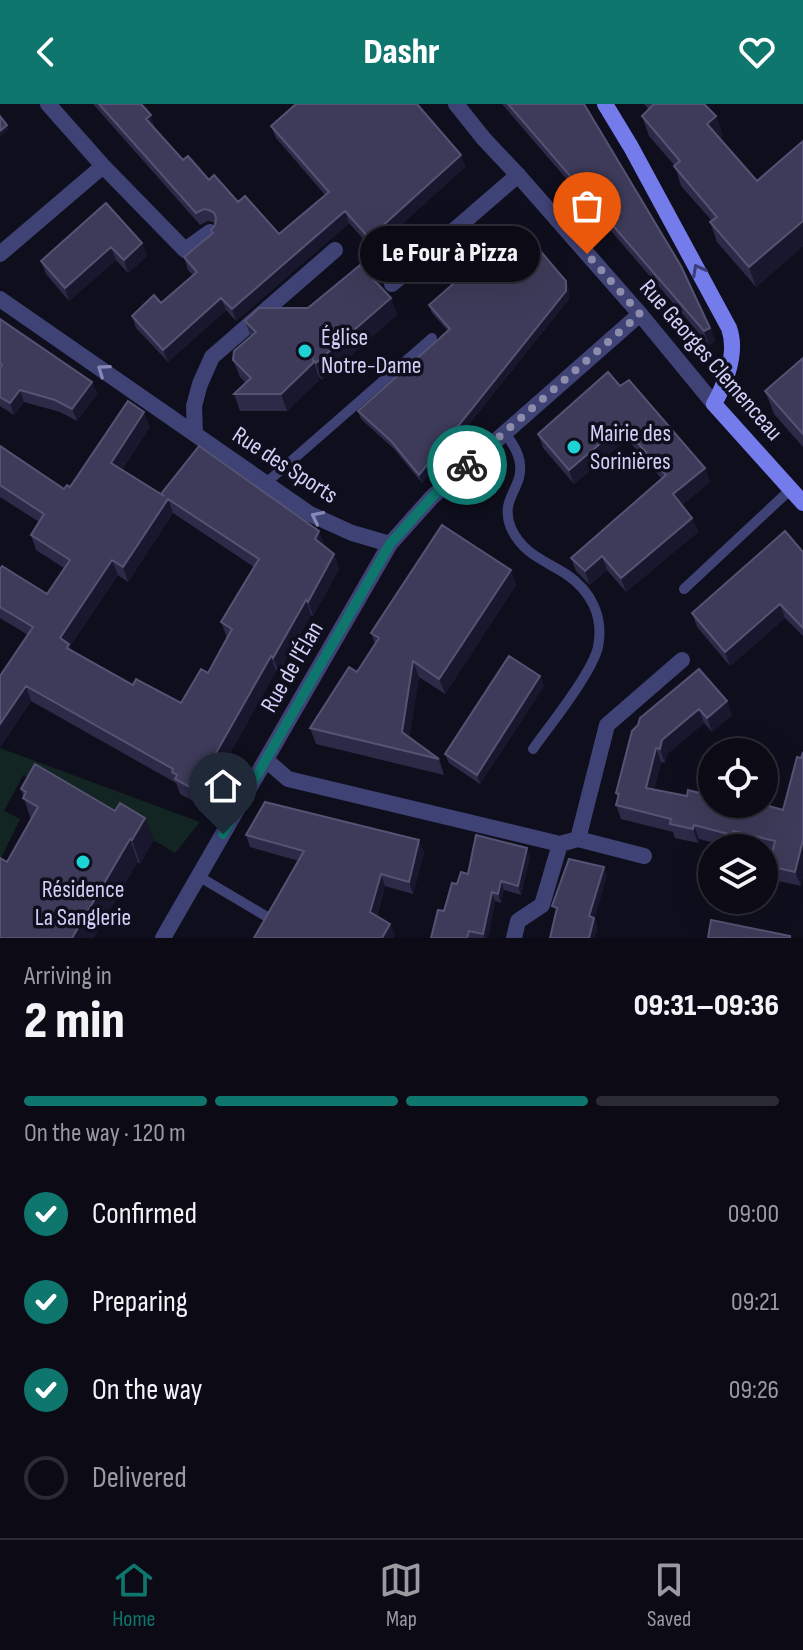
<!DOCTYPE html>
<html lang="en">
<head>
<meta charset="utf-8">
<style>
  :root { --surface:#0b0a15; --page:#191822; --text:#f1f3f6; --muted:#9a9aa0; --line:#2b2b34; --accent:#0f766e }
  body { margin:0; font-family:"Sofia Sans Condensed",sans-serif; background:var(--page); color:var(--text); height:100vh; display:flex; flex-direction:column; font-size:30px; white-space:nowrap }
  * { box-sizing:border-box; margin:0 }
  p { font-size:26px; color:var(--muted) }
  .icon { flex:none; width:44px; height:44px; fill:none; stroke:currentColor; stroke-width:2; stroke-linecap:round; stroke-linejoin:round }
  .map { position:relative; height:834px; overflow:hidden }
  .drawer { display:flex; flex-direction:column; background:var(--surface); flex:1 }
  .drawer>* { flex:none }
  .fabs { position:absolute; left:698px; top:634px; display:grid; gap:16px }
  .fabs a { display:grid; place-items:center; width:80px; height:80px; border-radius:50%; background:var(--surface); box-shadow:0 8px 32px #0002,0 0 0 2px var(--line); font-size:40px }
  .pin { position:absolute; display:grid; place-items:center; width:68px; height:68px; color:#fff; margin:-82px -34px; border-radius:50% 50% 50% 0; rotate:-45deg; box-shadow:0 0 8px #0007 }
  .pin .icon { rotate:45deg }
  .courier { position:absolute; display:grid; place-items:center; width:80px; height:80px; margin:-40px; border:6px solid #0f766e; border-radius:50%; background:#fff; color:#222; box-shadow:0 2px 10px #0007 }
  .bubble { position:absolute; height:56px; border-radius:28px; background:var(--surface); box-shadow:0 8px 32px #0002,0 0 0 2px var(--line); font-size:26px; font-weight:800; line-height:56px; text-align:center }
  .headline em { font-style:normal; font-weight:800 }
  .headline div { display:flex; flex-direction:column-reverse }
  .headline { display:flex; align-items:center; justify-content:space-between; height:136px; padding:0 24px }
  h1 { font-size:52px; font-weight:800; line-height:60px }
  .bar { display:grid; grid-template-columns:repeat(4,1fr); gap:12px 8px; align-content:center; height:96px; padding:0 24px }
  .bar i { height:10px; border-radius:6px; background:var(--line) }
  .bar .current { background:var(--accent) }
  .bar p { grid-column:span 4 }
  ol { padding:0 24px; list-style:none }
  li { display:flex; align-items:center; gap:24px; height:88px }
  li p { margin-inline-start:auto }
  li .icon { padding:8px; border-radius:50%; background:var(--accent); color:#fff; stroke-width:4 }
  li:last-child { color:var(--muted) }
  li i { width:44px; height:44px; border:4px solid var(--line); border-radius:50% }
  header { display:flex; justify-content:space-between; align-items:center; height:104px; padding:0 24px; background:var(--accent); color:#fff; font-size:36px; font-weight:800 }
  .tab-bar { display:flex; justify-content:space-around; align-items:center; height:112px; border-top:2px solid var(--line); background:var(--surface); font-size:22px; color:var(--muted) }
  .tab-bar a { display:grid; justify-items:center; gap:4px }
  .tab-bar .current { color:var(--accent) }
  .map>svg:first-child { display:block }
  .green { fill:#122523 }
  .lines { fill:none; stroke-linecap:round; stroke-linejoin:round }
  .service { stroke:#3f4275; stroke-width:10 }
  .minor { stroke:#3f4275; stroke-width:16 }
  .tertiary { stroke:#3f4275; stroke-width:16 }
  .secondary { stroke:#747beb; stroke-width:16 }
  .wall { fill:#2c2a47; fill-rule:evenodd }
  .shaded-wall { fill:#19172e }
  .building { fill:#3e3b5a; stroke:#555373; stroke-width:2; fill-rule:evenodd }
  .oneway { stroke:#3c3f79 }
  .oneway2 { stroke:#8889b6 }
  .done { stroke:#8d8cab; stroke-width:8; stroke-dasharray:0 14.4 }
  .route { stroke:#0f766e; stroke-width:10 }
  .poi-dot { fill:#1ed3d6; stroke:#0f0e1c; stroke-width:3 }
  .labels { text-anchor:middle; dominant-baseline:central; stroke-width:7; stroke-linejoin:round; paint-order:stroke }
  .poi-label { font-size:24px; fill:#d1d0f8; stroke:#0f0e1c; text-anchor:start }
  .street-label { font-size:24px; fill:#d1d0f8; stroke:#0f0e1c }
</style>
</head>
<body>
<header><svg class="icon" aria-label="back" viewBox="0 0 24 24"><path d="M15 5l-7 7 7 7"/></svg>Dashr<svg class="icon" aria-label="heart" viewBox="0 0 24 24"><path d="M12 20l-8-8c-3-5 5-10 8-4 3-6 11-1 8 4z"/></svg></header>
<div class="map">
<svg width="803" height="834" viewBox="0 0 803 834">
  <rect width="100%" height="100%" fill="#0f0e1c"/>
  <path class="green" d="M0 644 200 718 175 749 128 721 23 671 4 707 20 715 0 756Z"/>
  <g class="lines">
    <path class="service" d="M504 328C511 337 519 348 520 360 523 385 499 394 511 424 523 450 544 456 566 470 591 487 604 512 598 543 592 569 550 621 533 645
      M266 379 432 234
      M684 485 791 385
      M198 772 269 814"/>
    <path class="minor" d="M48 0 103 62 185 146 210 128
      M0 150 103 62
      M392 180 518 71
      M0 195 310 410 352 429 390 440
      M195 330 194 302 200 280 212 253 335 146
      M266 656 288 675 560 740 578 735 607 621 682 556
      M578 735 644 752
      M163 834 390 440 432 393 640 210
      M514 834 518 817 542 801 560 740"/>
    <path class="tertiary" d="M456 0 484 35 518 71 640 210 714 300"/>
    <path class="secondary" d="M605 0 631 43 729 224C738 249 726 278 714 300L803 399"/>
  </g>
  <path class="wall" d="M93 0H141L155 23 154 24 183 56 279 130 325 91 276 34 271 22 461 51 465 63 373 146 349 119 236 217 226 206 168 258 136 224 132 212 161 199 193 171 188 166 184 153 212 130 211 126 216 119 208 117 200 121Z
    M502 0H584L710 224 715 237 709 241Z
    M644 0H704L716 12 723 32 719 34 757 77 803 37V142L756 183 717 138 710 118 712 117 681 82 675 62 649 32 642 12 649 6Z
    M106 99 142 139 147 152 128 169 116 156 69 197 46 170 41 157Z
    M566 177 569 185V195L422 379 394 345 361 315 358 307 448 227 432 209 429 201Z
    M391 194 397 211 322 276 319 273V276L287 307H240L234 290 246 279 240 273 233 256 251 233 245 217 308 204Z
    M0 215 92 278 97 290 77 317 60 308 24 298 14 311 0 302Z
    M803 254V343L774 310 765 287Z
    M620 282 705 364 710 378 682 401 692 414 698 428 626 488 607 466 590 481 576 467 571 454 662 375 627 335 574 380 543 344 538 330Z
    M150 323 122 365 161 390 325 442 334 450 339 465 313 512 311 511 279 568 276 567 201 701 180 690 176 679 31 597 0 643 28 531 0 514V465L47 490 64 464 36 446 31 431 39 418 0 393V342L64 385 70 383ZM173 409 254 463 221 518 227 534 208 569 181 599 133 581 72 546 70 542 118 471 128 478Z
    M803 448V532L785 514 730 562 697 523 692 509Z
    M516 481 445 590 419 573 409 633 439 655 444 671 316 640 310 624 357 568 375 540 371 529Z
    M540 572 544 582 480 680 449 659 445 650Z
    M727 597 732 611 712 628 704 619 667 650 665 659 661 658 654 686 687 692H712L783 706 803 648V772L801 782 774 776 769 762 772 749 764 747V744H752L738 741 737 744H734L699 735 698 739 675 734 673 728 621 715 616 701 618 695 616 689 632 627Z
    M21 685 154 736 140 759 7 758 31 716Z
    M246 731 424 748 413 790 385 782 377 812 390 820 395 832 393 834H254L299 757 250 743Z
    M530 753 521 791 504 786 501 799 495 797 488 834H431L457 780 468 770Z"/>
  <path class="shaded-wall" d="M151 11 155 23 151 27 146 15Z
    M716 12 723 32 714 39 707 20Z
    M7 21 9 25 0 33V27Z
    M461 51 465 63 373 146 369 134Z
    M345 107 349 119 236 217 232 205Z
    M803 117V142L756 183 749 163Z
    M142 139 147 152 128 169 124 156Z
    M111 143 116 156 69 197 65 184Z
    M566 177 569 185V195L422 379 419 371Z
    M221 194 226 206 168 258 163 246Z
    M391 194 397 211 322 276 316 259Z
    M710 224 715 237 709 241 704 227Z
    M313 256 319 273V276L287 307 281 290Z
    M92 278 97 290 77 317 72 305Z
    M20 286 24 298 14 311 10 299Z
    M144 308 150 323 116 373 111 359Z
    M622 321 627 335 574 380 569 366Z
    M705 364 710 378 678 404 673 390Z
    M168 395 173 409 128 478 123 463Z
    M692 414 698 428 626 488 621 474Z
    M319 427 325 442 315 435Z
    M334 450 339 465 313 512 308 498Z
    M602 452 607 466 590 481 585 467Z
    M112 456 118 471 70 542 75 555 60 534Z
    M511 466 516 481 445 590 439 575Z
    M306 496 311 511 279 568 273 554Z
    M780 500 785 514 730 562 725 548Z
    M271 552 276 567 201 701 195 686Z
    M413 557 419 573 408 644 402 628Z
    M540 572 544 582 480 680 477 671Z
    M26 582 31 597 0 643V620Z
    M727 597 732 611 712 628 707 614Z
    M699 605 704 619 667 650 665 659 660 645 662 636Z
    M656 644 661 658 651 698 646 684Z
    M145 714 154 736 140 759 132 736Z
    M694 721 699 735 698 739 693 725Z
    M733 727 738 741 737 744 732 731Z
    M130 735 138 758 94 834H72Z
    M419 736 424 748 413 790 409 778Z
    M803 736V772L801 782 795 768Z
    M527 744 530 753 521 791 518 782Z
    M604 763 607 772 595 814 598 823 595 834H589V812Z
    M381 770 385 782 374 820 370 808Z
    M501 777 504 786 501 799 498 790Z
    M492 788 495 797 488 834H485L483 830Z
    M390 820 395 832 393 834H382Z"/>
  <path class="building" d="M99 0H141L151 11 146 15 183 56 188 52 209 76 214 71 238 98 245 92 279 130 329 88 271 22 296 0H417L461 51 369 134 345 107 232 205 221 194 163 246 132 212 154 191 161 199 197 168 184 153 213 129 211 126 215 121 216 114 214 109 209 106 204 105 196 109Z
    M508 0H584L681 162 710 224 704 227Z
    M654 0H704L716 12 707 20 757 77 803 37V117L749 163 710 118 717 113 674 62 680 57 642 12Z
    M0 12 7 21 0 27Z
    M106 99 142 139 124 156 111 143 65 184 41 157Z
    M519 122 566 177V187L419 371 391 337 358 307 450 225 429 201Z
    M360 161 391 194 316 259 313 256V259L281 290H234L251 274 233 256 234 247 256 228 245 217 259 204H308Z
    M0 215 92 278 72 305 55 296 20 286 10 299 0 293V264L2 261 0 259Z
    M803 254V330L765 287Z
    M608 268 620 282 629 276 705 364 673 390 692 414 621 474 602 452 585 467 571 454 666 371 622 321 569 366 538 330Z
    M128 297 144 308 111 359 164 392 161 390 199 342 319 427 315 435 334 450 308 498 306 496 273 554 271 552 195 686 175 675 177 671 172 668 173 665 26 582 0 620V572L33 523 0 503V465L2 462 47 490 70 456 31 431 44 410 0 381V342L64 385 67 381 70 383ZM168 395 259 455 221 518 232 525 208 569 201 565 181 599 136 575 133 581 67 544 69 540 60 534 112 456 123 463Z
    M442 421 511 466 439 575 413 557 402 628 439 655 310 624 349 563 357 568 379 534 371 529Z
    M785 427 803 448V524L780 500 725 548 692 509Z
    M509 552 540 572 477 671 445 650Z
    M699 565 727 597 707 614 699 605 662 636 660 645 656 644 646 684 687 692 688 686 712 692V700H762L783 706 797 653 801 654 803 648V736L795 768 769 762 775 737 733 727 732 731 694 721 693 725 670 720 671 715 616 701 619 690 616 689 632 627 638 621 640 614Z
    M35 660 115 707 120 699 145 714 132 736 130 735 72 834H0V754L7 758 38 703 23 694 26 688 21 685Z
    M265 698 419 736 409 778 381 770 370 808 390 820 382 834H254L304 747 246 731Z
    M476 731 527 744 518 782 501 777 498 790 492 788 483 830 469 827 467 834H431L438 806 444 807 452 779 457 780 461 768 468 770Z
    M569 755 604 763 589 812 594 814 589 834H550L557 804 552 802Z
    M711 816 790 832V834H708Z"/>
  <defs><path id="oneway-chevron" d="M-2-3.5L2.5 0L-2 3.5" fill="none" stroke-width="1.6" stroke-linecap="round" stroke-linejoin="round" transform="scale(2)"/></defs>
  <use class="oneway" href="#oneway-chevron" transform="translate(698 166) rotate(-118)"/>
  <g class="oneway2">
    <use href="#oneway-chevron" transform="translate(103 266) rotate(-145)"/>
    <use href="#oneway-chevron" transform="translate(317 413) rotate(-153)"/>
  </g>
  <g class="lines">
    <path class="done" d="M467 361 640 210 587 150"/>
    <path class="route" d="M223 730 390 440 432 393 467 361"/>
  </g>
  <g class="poi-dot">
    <circle cx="305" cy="247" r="8"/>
    <circle cx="574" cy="343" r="8"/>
    <circle cx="83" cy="758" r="8"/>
  </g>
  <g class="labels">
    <g class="poi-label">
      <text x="321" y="233">Église<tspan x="321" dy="28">Notre-Dame</tspan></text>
      <text x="590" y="329">Mairie des<tspan x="590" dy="28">Sorinières</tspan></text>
      <text x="83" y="785" text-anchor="middle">Résidence<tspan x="83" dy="28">La Sanglerie</tspan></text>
    </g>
    <g class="street-label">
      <text transform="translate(711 256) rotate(49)">Rue Georges Clemenceau</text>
      <text transform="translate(285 361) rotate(33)">Rue des Sports</text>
      <text transform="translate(292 563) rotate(-60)">Rue de l'Élan</text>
    </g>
  </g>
</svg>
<div class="fabs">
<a><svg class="icon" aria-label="locate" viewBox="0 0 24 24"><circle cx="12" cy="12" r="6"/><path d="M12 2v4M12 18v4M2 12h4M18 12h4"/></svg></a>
<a><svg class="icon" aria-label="layers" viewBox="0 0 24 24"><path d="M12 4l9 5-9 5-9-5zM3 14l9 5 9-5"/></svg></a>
</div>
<div class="pin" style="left:587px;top:150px;background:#ea580c"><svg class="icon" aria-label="bag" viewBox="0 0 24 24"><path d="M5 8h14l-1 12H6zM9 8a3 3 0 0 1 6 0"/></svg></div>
<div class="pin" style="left:223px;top:730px;background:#1f2937"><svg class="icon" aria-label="home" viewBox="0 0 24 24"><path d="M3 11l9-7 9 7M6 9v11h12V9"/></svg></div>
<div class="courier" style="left:467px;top:361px"><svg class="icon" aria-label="bike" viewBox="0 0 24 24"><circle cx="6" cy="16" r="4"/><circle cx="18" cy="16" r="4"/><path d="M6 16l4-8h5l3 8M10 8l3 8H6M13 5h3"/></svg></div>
<div class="bubble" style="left:360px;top:122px;width:180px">Le Four à Pizza</div>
</div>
<section class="drawer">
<div class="headline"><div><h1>2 min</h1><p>Arriving in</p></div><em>09:31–09:36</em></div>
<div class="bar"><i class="current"></i><i class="current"></i><i class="current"></i><i></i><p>On the way · 120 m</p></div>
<ol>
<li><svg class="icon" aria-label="check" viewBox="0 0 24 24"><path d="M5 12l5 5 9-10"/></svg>Confirmed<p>09:00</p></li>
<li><svg class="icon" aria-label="check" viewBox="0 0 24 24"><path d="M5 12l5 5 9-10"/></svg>Preparing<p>09:21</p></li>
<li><svg class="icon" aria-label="check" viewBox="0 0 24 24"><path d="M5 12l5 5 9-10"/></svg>On the way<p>09:26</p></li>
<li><i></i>Delivered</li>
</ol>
</section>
<nav class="tab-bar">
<a class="current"><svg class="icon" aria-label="home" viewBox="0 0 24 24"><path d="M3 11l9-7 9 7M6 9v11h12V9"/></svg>Home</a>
<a><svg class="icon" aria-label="map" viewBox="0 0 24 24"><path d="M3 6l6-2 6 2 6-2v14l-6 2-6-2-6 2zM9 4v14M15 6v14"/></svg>Map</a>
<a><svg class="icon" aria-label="saved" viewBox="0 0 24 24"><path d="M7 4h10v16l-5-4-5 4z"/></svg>Saved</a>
</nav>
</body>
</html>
